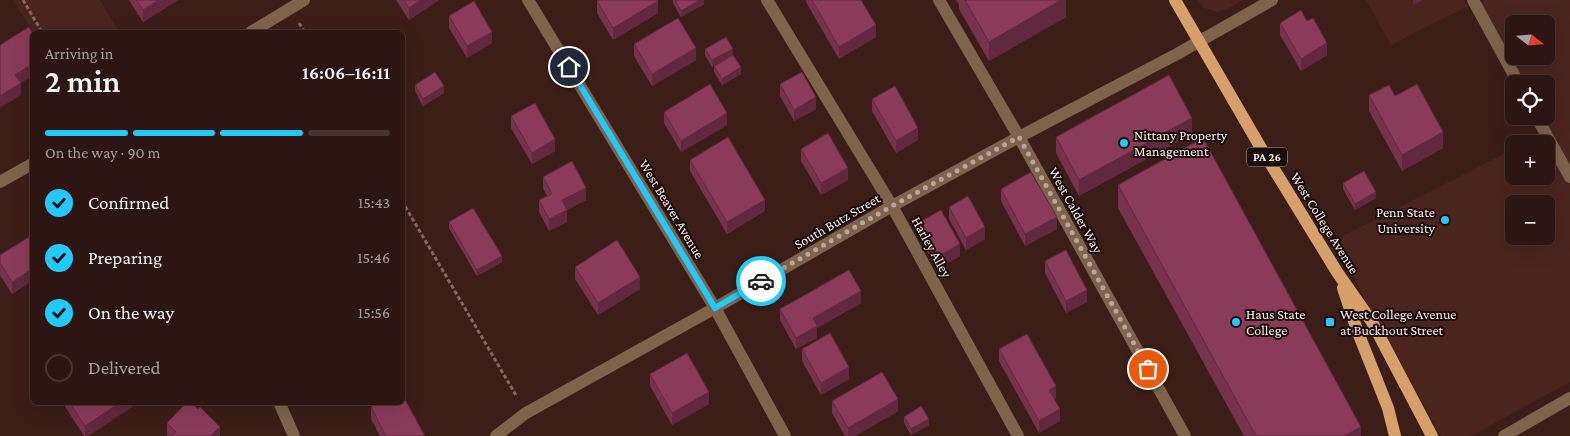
<!DOCTYPE html>
<html lang="en">
<head>
<meta charset="utf-8">
<style>
  :root { --surface:#2d1612; --page:#351f1b; --text:#f1f3f6; --muted:#a79f9f; --line:#483532; --accent:#22c9fd }
  body { margin:0; font-family:"Crimson Pro",serif; background:var(--page); color:var(--text); height:100vh; display:flex; flex-direction:column; font-size:19px; white-space:nowrap }
  * { box-sizing:border-box; margin:0 }
  p { font-size:16px; color:var(--muted) }
  .icon { flex:none; width:28px; height:28px; fill:none; stroke:currentColor; stroke-width:2; stroke-linecap:round; stroke-linejoin:round }
  .map { position:relative; flex:1; overflow:hidden }
  .details { position:absolute; left:30px; top:30px; width:375px; height:375px; display:flex; flex-direction:column; background:var(--surface); border-radius:8px; box-shadow:0 5px 20px #0002,0 0 0 1px var(--line) }
  .details>* { flex:none }
  .needle { width:32px; rotate:107deg }
  .tools { position:absolute; left:1505px; top:15px; display:grid; gap:10px }
  .tools a { display:grid; place-items:center; width:50px; height:50px; border-radius:8px; background:var(--surface); box-shadow:0 5px 20px #0002,0 0 0 1px var(--line); font-size:25px }
  .pin { position:absolute; display:grid; place-items:center; width:42px; height:42px; color:#fff; margin:-21px; border:2px solid #fff; border-radius:50%; box-shadow:0 1px 5px #0007 }
  .courier { position:absolute; display:grid; place-items:center; width:50px; height:50px; margin:-25px; border:4px solid #22c9fd; border-radius:50%; background:#fff; color:#222; box-shadow:0 1px 6px #0007 }
  .head em { font-style:normal; font-weight:600 }
  .head div { display:flex; flex-direction:column-reverse }
  .head { display:flex; align-items:center; justify-content:space-between; height:85px; padding:0 15px }
  h1 { font-size:32px; font-weight:600; line-height:38px }
  .bar { display:grid; grid-template-columns:repeat(4,1fr); gap:8px 5px; align-content:center; height:60px; padding:0 15px }
  .bar i { height:6px; border-radius:4px; background:var(--line) }
  .bar .on { background:var(--accent) }
  .bar p { grid-column:span 4 }
  ol { padding:0 15px; list-style:none }
  li { display:flex; align-items:center; gap:15px; height:55px }
  li p { margin-inline-start:auto }
  li .icon { padding:5px; border-radius:50%; background:var(--accent); color:#111; stroke-width:4 }
  li:last-child { color:var(--muted) }
  li i { width:28px; height:28px; border:2px solid var(--line); border-radius:50% }
  .map>svg:first-child { display:block }
  .built { fill:#4a251e; fill-rule:evenodd }
  .lines { fill:none; stroke-linecap:round; stroke-linejoin:round }
  .path { stroke:#826964; stroke-width:3; stroke-dasharray:4 2.5; stroke-linecap:butt }
  .minor { stroke:#7e644b; stroke-width:12 }
  .major { stroke:#d6a06b; stroke-width:12 }
  .wall { fill:#76334c }
  .shaded-wall { fill:#60293e }
  .building { fill:#893b58; stroke:#60293e }
  .done { stroke:#baa5a0; stroke-width:5; stroke-dasharray:0 9 }
  .route { stroke:#22c9fd; stroke-width:6 }
  .poi-dot { fill:#22c9fd; stroke:#1a0c0a; stroke-width:2 }
  .labels { text-anchor:middle; dominant-baseline:central; stroke-width:4; stroke-linejoin:round; paint-order:stroke }
  .shield { fill:#1a0c0a; stroke:#baaaa7; stroke-width:1 }
  .shield-label { font-size:12px; font-weight:bold; fill:#feedea }
  .poi-label { font-size:14px; fill:#feedea; stroke:#1a0c0a; text-anchor:start }
  .street-label { font-size:14px; fill:#feedea; stroke:#1a0c0a }
</style>
</head>
<body>
<div class="map">
<svg width="1570" height="436" viewBox="0 0 1570 436">
  <rect width="100%" height="100%" fill="#3c1e18"/>
  <path class="built" d="M13 0H100L119 32H33Z
    M1198 0H1243L1231 7 1218 12 1204 8Z
    M1366 0H1464L1468 6 1391 45Z
    M1485 0H1570V382L1471 436H1441L1333 241 1514 149V176H1546V144H1525L1549 131 1541 116H1546V84H1524L1480 3ZM1514 24H1546V56H1514ZM1514 204H1546V236H1514Z"/>
  <g class="lines">
    <path class="path" d="M23 0 42 32
      M299 23 305 32
      M402 201 517 397"/>
    <path class="minor" d="M528 0 715 308 785 436
      M767 0 892 206 1018 436
      M939 0 1019 137 1185 436
      M1473 0 1519 84
      M251 32 304 0
      M1536 116 1570 177
      M0 182 32 164
      M279 402 294 436
      M496 436 526 413 715 308 892 206 1019 137 1177 54 1272 0
      M1504 436 1570 398"/>
    <path class="major" d="M1175 0 1261 148 1337 272 1372 322 1432 436
      M1343 288 1357 330 1388 408 1395 436"/>
  </g>
  <path class="wall" d="M129 0H178L143 22Z
    M396 0H439L409 20Z
    M673 0H704V4L681 17 673 3Z
    M806 0H861L876 37 839 59 806 2Z
    M956 0H1066V17L989 61 959 9V5Z
    M597 1 658 13 613 40 597 13Z
    M449 16 492 43 467 58 449 28Z
    M1307 21 1327 55 1301 71 1280 35V23Z
    M634 44 696 60 652 86 634 56Z
    M705 49 733 55 741 74 722 85 714 72V66L732 55 712 67 705 55Z
    M780 84 816 109 794 121 780 96Z
    M415 85 444 93 423 106 415 91Z
    M1369 95 1395 96 1443 148 1402 171 1369 111Z
    M872 99 918 140 896 153 872 111Z
    M664 112 727 125 681 152 664 123Z
    M511 116 555 151 532 164 511 128Z
    M1192 134 1079 196 1056 153V137Z
    M801 149 848 180 821 195 801 161Z
    M690 160 765 211 727 234 690 171Z
    M543 177 586 200 567 210V222L549 231 539 212V200L547 196 543 188Z
    M1343 183 1376 198 1355 210 1343 189Z
    M1118 185 1361 436H1244L1118 208Z
    M1001 189 1057 229 1025 246 1001 201Z
    M949 207 985 239 966 250 949 219Z
    M449 222 502 262 477 276 449 228Z
    M918 223 960 256 937 269 918 235Z
    M32 235V281L12 294 0 275V263Z
    M1045 261 1087 302 1066 313 1045 273Z
    M575 267 640 289 598 315 575 279Z
    M861 303 817 328V338L796 349 780 320V309Z
    M802 349 849 379 821 395 802 361Z
    M999 349 1056 398 1054 399 1060 421 1039 433 999 361Z
    M650 374 709 404 672 425 650 386Z
    M832 401 898 411 855 436H845L832 413Z
    M62 402H133V406L88 436H84Z
    M371 407 425 436H380L371 419Z
    M904 417 929 425 911 435 904 423Z
    M167 423 220 436H168L167 435Z"/>
  <path class="shaded-wall" d="M159 0H178L143 22V10Z
    M421 0H439L409 20V8Z
    M700 0H704V4L681 17V11Z
    M1061 0H1066V17L989 61V42Z
    M1413 0H1423L1413 5Z
    M658 1V13L613 40V28Z
    M876 25V37L839 59V47Z
    M492 32V43L467 58V46Z
    M1327 43V55L1301 71V59Z
    M696 48V60L652 86V74Z
    M733 49V55L712 67V60Z
    M32 64V76L21 83V95L0 108V96L15 75Z
    M741 67V74L722 85V79Z
    M444 86V93L423 106V99Z
    M816 97V109L794 121V110Z
    M727 113V125L681 152V141Z
    M1192 118V134L1079 196V180Z
    M918 128V140L896 153V141Z
    M1443 132V148L1402 171V155Z
    M555 139V151L532 164V153Z
    M848 168V180L821 195V183Z
    M586 188V200L562 212V200Z
    M1376 192V198L1355 210V204Z
    M765 200V211L727 234V222Z
    M567 210V222L549 231V219Z
    M1057 217V229L1025 246V234Z
    M985 227V239L966 250V238Z
    M960 244V256L937 269V257Z
    M502 256V262L477 276V270Z
    M32 269V281L12 294V282Z
    M640 277V289L598 315V303Z
    M1087 290V302L1066 313V301Z
    M861 291V303L817 328V338L796 349V338L813 318Z
    M849 367V379L821 395V383Z
    M1056 386V398L1049 402V390Z
    M709 392V404L672 425V413Z
    M898 399V411L855 436H848V428Z
    M121 402H133V406L88 436H85V426Z
    M1060 409V421L1039 433V421Z
    M929 419V425L911 435V429Z
    M220 427V436H210Z
    M1361 427V436H1344Z"/>
  <path class="building" d="M136 0H159L143 10Z
    M404 0H421L409 8Z
    M598 0H657L658 1 613 28 597 1Z
    M675 0H700L681 11Z
    M812 0H861L876 25 839 47Z
    M965 0H1061L989 42Z
    M474 1 492 32 467 46 449 16Z
    M1301 10 1307 21 1313 18 1327 43 1301 59 1280 23Z
    M678 18 696 48 652 74 634 44Z
    M29 27 32 33V64L15 75 21 83 0 96V45Z
    M726 37 733 49 712 60 705 49Z
    M733 55 741 67 722 79 714 66Z
    M435 72 444 86 423 99 415 85Z
    M802 72 816 97 794 110 780 84Z
    M1169 75 1192 118 1079 180 1056 137Z
    M710 84 727 113 681 141 664 112Z
    M1417 84 1443 132 1402 155 1369 95 1389 85 1395 96Z
    M895 86 918 128 896 141 872 99Z
    M535 103 555 139 532 153 511 116Z
    M828 133 848 168 821 183 801 149Z
    M728 137 765 200 727 222 690 160Z
    M1203 138 1361 427 1344 436H1256L1118 185Z
    M572 161 586 188 562 200 567 210 549 219 539 200 552 194 543 177Z
    M1364 171 1376 192 1355 204 1343 183Z
    M1031 172 1057 217 1025 234 1001 189Z
    M968 196 985 227 966 238 949 207Z
    M473 208 502 256 477 270 449 222Z
    M941 210 960 244 937 257 918 223Z
    M32 235V269L12 282 0 263V255Z
    M617 240 640 277 598 303 575 267Z
    M1066 250 1087 290 1066 301 1045 261Z
    M849 270 861 291 813 318 817 326 796 338 780 309Z
    M830 333 849 367 821 383 802 349Z
    M1027 334 1056 386 1049 390 1060 409 1039 421 999 349Z
    M687 353 709 392 672 413 650 374Z
    M882 372 898 399 848 428 832 401Z
    M402 394 425 436H386L371 407 379 402H402Z
    M69 402H121L85 426Z
    M187 402H191L198 409 200 407 220 427 210 436H171L176 432 167 423Z
    M921 406 929 419 911 429 904 417Z"/>
  <g class="lines">
    <path class="done" d="M761 281 892 206 1019 137 1148 369"/>
    <path class="route" d="M569 67 715 308 761 281"/>
  </g>
  <g class="poi-dot">
    <circle cx="1124" cy="143" r="5"/>
    <circle cx="1445" cy="220" r="5"/>
    <circle cx="1236" cy="322" r="5"/>
    <rect x="1325" y="317" width="10" height="10" rx="2.5"/>
  </g>
  <g class="labels">
    <rect class="shield" x="1247" y="147.5" width="40" height="19" rx="4"/>
    <g class="shield-label">
      <text x="1267" y="157">PA 26</text>
    </g>
    <g class="poi-label">
      <text x="1134" y="135">Nittany Property<tspan x="1134" dy="16">Management</tspan></text>
      <text x="1435" y="212" text-anchor="end">Penn State<tspan x="1435" dy="16">University</tspan></text>
      <text x="1246" y="314">Haus State<tspan x="1246" dy="16">College</tspan></text>
      <text x="1340" y="314">West College Avenue<tspan x="1340" dy="16">at Buckhout Street</tspan></text>
    </g>
    <g class="street-label">
      <text transform="translate(672 209) rotate(59)">West Beaver Avenue</text>
      <text transform="translate(1076 210) rotate(61)">West Calder Way</text>
      <text transform="translate(837 221) rotate(-30)">South Butz Street</text>
      <text transform="translate(1325 223) rotate(58)">West College Avenue</text>
      <text transform="translate(932 247) rotate(61)">Harley Alley</text>
    </g>
  </g>
</svg>
<div class="tools">
<a><svg class="needle" viewBox="-14 -14 28 28"><path d="M0-13l5 13h-10z" fill="#e53935"/><path d="M0 13l5-13h-10z" fill="#a79f9f"/></svg></a>
<a><svg class="icon" aria-label="locate" viewBox="0 0 24 24"><circle cx="12" cy="12" r="6"/><path d="M12 2v4M12 18v4M2 12h4M18 12h4"/></svg></a>
<a>+</a>
<a>−</a>
</div>
<div class="pin" style="left:1148px;top:369px;background:#ea580c"><svg class="icon" aria-label="bag" viewBox="0 0 24 24"><path d="M5 8h14l-1 12H6zM9 8a3 3 0 0 1 6 0"/></svg></div>
<div class="pin" style="left:569px;top:67px;background:#1f2937"><svg class="icon" aria-label="home" viewBox="0 0 24 24"><path d="M3 11l9-7 9 7M6 9v11h12V9"/></svg></div>
<div class="courier" style="left:761px;top:281px"><svg class="icon" aria-label="car" viewBox="0 0 24 24"><path d="M5 17H2v-5l4-1 3-4h7l3 4 3 1v5h-3M9 17h6M6 11h13"/><circle cx="7" cy="17" r="2"/><circle cx="17" cy="17" r="2"/></svg></div>
<section class="details">
<div class="head"><div><h1>2 min</h1><p>Arriving in</p></div><em>16:06–16:11</em></div>
<div class="bar"><i class="on"></i><i class="on"></i><i class="on"></i><i></i><p>On the way · 90 m</p></div>
<ol>
<li><svg class="icon" aria-label="check" viewBox="0 0 24 24"><path d="M5 12l5 5 9-10"/></svg>Confirmed<p>15:43</p></li>
<li><svg class="icon" aria-label="check" viewBox="0 0 24 24"><path d="M5 12l5 5 9-10"/></svg>Preparing<p>15:46</p></li>
<li><svg class="icon" aria-label="check" viewBox="0 0 24 24"><path d="M5 12l5 5 9-10"/></svg>On the way<p>15:56</p></li>
<li><i></i>Delivered</li>
</ol>
</section>
</div>
</body>
</html>
